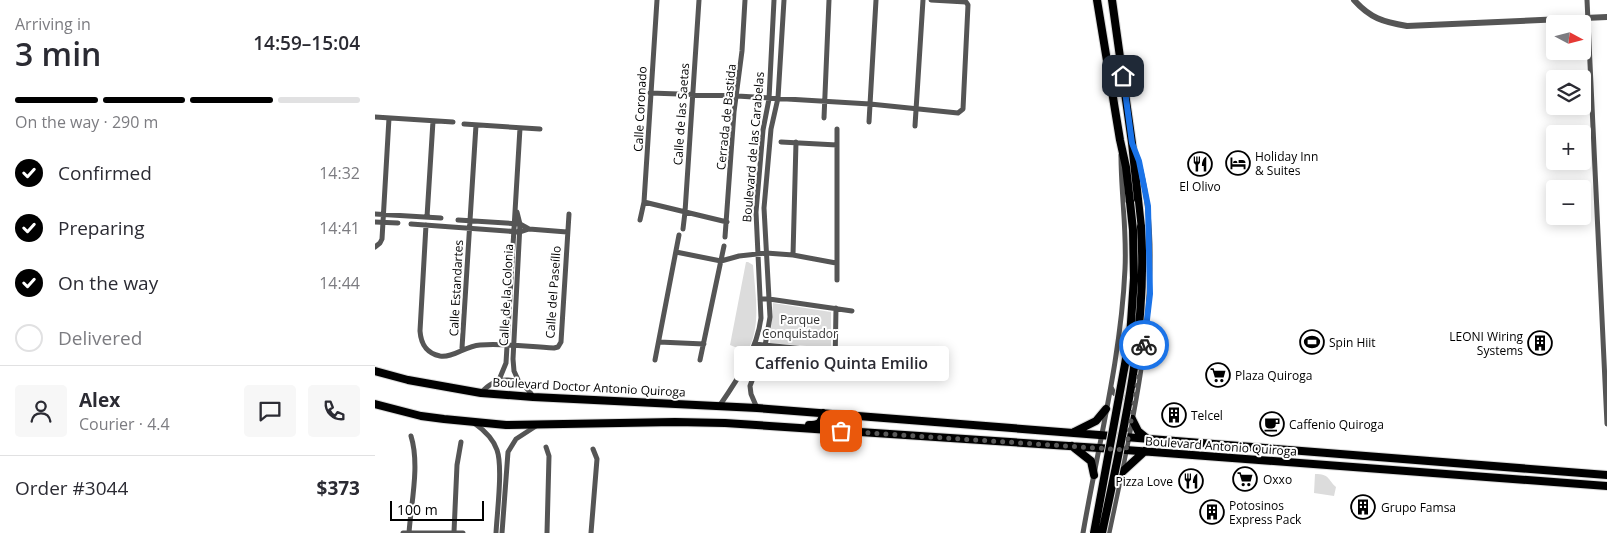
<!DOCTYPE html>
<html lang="en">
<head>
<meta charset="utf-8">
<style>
  :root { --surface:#fff; --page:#f7f7f7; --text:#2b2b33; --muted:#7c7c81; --line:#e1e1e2; --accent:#000 }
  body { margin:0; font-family:"Open Sans",sans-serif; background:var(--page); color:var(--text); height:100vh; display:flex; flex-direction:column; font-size:19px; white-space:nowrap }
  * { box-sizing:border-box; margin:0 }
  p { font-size:16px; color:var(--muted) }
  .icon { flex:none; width:28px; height:28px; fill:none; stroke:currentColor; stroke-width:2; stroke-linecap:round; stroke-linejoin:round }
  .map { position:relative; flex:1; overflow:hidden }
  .details { display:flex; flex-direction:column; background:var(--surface); width:375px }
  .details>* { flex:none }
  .needle { width:32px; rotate:97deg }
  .tools { position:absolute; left:1171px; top:15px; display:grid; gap:10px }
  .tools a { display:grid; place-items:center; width:45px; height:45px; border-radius:5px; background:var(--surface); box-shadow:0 2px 12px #0003; font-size:25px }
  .scale { position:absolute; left:15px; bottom:12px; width:94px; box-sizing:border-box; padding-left:5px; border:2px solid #000; border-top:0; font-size:14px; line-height:18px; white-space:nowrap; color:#000; -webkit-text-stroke:4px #fff; paint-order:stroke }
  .pin { position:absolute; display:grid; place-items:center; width:42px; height:42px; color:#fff; margin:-21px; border-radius:10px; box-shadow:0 2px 8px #0006 }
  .courier { position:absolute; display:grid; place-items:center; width:50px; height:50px; margin:-25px; border:4px solid #1a73e8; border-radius:50%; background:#fff; color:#222; box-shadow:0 1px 6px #0007 }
  .bubble { position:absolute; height:35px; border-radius:5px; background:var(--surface); box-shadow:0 2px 12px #0003; font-size:16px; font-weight:600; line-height:35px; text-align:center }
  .summary em { font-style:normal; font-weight:600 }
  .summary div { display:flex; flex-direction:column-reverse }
  .summary { display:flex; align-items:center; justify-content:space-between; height:85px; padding:0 15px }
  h1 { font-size:32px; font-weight:600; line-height:38px }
  .bar { display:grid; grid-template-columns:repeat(4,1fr); gap:8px 5px; align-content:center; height:60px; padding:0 15px }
  .bar i { height:6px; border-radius:4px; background:var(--line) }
  .bar .active { background:var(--accent) }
  .bar p { grid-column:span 4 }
  .line { display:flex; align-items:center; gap:12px; padding:0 15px; border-top:1px solid var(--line) }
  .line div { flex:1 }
  .round { display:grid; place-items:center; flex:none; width:52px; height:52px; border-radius:5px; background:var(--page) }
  ol { padding:0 15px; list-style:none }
  li { display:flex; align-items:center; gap:15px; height:55px }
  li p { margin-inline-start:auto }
  li .icon { padding:5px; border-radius:50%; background:var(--accent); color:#fff; stroke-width:4 }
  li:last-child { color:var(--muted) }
  li i { width:28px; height:28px; border:2px solid var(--line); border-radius:50% }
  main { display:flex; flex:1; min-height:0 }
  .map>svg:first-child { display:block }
  .green { fill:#dcdcdc }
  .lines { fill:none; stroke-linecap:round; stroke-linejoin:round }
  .primary-casing { stroke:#dbdbdb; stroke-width:10 }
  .minor { stroke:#555; stroke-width:5 }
  .tertiary { stroke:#555; stroke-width:6 }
  .primary { stroke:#000; stroke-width:8 }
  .primary-bridge-casing { stroke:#dbdbdb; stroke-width:10; stroke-linecap:butt }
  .primary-bridge { stroke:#000; stroke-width:8 }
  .done { stroke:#595959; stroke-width:5; stroke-dasharray:0 9 }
  .route { stroke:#1a73e8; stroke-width:6 }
  .labels { text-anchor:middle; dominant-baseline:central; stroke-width:4; stroke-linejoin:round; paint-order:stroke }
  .street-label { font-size:12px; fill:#000; stroke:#fff }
  .poi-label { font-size:12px; fill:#000; stroke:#fff; text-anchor:start }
  .park-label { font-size:12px; fill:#333; stroke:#fff }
</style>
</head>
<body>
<main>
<section class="details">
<div class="summary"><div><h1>3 min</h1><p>Arriving in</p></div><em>14:59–15:04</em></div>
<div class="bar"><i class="active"></i><i class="active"></i><i class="active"></i><i></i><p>On the way · 290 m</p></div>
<ol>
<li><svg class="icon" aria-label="check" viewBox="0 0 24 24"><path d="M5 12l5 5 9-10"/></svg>Confirmed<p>14:32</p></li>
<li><svg class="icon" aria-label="check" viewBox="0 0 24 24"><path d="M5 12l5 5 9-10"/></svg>Preparing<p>14:41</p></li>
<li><svg class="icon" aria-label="check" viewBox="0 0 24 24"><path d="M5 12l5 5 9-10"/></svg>On the way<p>14:44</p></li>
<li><i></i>Delivered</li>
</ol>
<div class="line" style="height:90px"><a class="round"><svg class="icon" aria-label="person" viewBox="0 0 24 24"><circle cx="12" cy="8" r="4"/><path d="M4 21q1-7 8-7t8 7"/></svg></a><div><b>Alex</b><p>Courier · 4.4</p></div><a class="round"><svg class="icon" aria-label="chat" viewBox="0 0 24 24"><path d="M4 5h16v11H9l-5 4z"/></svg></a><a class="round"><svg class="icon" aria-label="phone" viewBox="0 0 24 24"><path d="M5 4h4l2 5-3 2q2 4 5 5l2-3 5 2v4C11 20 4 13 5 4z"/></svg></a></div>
<div class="line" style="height:65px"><div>Order #3044</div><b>$373</b></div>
</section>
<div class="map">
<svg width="1232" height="533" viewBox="0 0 1232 533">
  <rect width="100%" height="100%" fill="#fff"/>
  <path class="green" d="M371 262H373L378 265C380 293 387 326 372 352L355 345Z
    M398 303 456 312V348L395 343Z
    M940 474C955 474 952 479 961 487L959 496 939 493Z"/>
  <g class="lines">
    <g class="primary-casing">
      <path id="primary" d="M722 0 745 140 751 167 755 202
        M737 0 757 143 766 227
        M0 371 33 380 106 393 158 397 382 408 1232 475
        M0 404 46 416 69 419 131 425 300 422 350 423 724 448 1232 486
        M757 419 763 431 774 440
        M434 425C444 425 447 423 448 413
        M699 432 721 421 731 409
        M697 446 716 461 719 475
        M746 473 770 451"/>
    </g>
    <path class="minor" d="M1212 0 1232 424
      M275 93 362 96 495 104 583 113 588 109 593 5 591 2 556 0
      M0 117 78 122
      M449 118 454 0
      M494 122 501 0
      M89 124 165 129
      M540 126 548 0
      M406 142 462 145
      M269 202 352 222
      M142 212 145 224 138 359 139 371 144 382
      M0 214 66 218
      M52 217 58 121
      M83 220 145 224 154 229
      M265 220 269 202 282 0
      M0 222 23 223
      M36 224 145 232 154 229 192 232
      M51 225 45 331C46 344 51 353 65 356 78 358 90 346 105 345 130 343 154 347 179 348L183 347 186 342 194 214
      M308 229 310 212 324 0
      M350 237 359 112 367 51 370 0
      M0 247 5 243 7 239 14 118
      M301 252 346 261 364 256 391 253 418 255 461 263
      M418 255 421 142
      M462 280V129
      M385 299H394L477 311
      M284 342 329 344
      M380 344 460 352
      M87 348 101 125
      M280 360 304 235
      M325 360 349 246
      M460 366 461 308
      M124 380 131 363 145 128
      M736 387C739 397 747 399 757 397
      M106 393C121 375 146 375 158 397
      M345 405C363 379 382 350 386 318L381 212 388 130 394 99 399 0
      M382 408 376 394 375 386 390 346 395 317 389 208 396 129 403 98 409 0
      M99 423C109 430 118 438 122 450 128 467 122 513 121 533
      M171 447 174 456 172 533
      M79 532 82 465 86 442
      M28 533H88
      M34 533C36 503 45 465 36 436
      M127 533 133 452 141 439 161 426
      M216 533 222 459 218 449
      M708 533C723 446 746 358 750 269 752 231 746 193 746 155
      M734 533C754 438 777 342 775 244 774 213 771 181 760 151"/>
    <path class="tertiary" d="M979 0C995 18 1008 22 1032 26L1232 17"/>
    <use href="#primary" class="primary"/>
    <g class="primary-bridge-casing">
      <path id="primary-bridge" d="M719 533 755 337 759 278 758 230 755 202
        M727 533C748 433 773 330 766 227"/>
    </g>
    <use href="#primary-bridge" class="primary-bridge"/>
  </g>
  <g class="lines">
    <path class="done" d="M466 431 751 450 769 345"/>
    <path class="route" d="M748 76 757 143 764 161 773 206 775 294 769 345"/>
  </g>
  <defs>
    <g id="hotel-ring" transform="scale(1.25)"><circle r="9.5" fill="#fff" stroke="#000" stroke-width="1.5"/><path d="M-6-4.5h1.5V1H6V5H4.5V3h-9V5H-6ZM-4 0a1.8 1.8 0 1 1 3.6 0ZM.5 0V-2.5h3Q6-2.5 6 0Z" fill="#000"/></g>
    <g id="restaurant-ring" transform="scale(1.25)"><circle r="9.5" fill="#fff" stroke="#000" stroke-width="1.5"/><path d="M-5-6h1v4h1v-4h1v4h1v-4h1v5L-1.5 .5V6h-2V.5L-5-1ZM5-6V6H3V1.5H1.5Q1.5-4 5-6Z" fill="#000"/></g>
    <g id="stadium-ring" transform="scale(1.25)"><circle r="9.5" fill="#fff" stroke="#000" stroke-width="1.5"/><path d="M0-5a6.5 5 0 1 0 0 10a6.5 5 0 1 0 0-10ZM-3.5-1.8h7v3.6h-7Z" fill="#000"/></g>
    <g id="building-ring" transform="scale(1.25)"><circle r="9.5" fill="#fff" stroke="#000" stroke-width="1.5"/><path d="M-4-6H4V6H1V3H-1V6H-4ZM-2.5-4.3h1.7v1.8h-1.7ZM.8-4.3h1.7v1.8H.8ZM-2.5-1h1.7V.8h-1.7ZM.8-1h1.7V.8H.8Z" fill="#000"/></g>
    <g id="supermarket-ring" transform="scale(1.25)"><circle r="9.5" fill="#fff" stroke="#000" stroke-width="1.5"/><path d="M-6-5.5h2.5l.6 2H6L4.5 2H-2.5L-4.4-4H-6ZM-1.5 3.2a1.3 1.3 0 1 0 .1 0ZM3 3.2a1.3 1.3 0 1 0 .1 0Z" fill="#000"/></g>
    <g id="cafe-ring" transform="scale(1.25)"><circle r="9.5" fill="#fff" stroke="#000" stroke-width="1.5"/><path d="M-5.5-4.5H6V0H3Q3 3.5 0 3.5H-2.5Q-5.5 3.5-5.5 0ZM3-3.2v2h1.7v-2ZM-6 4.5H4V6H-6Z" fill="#000"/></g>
  </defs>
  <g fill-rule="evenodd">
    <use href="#hotel-ring" x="863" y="163"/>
    <use href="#restaurant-ring" x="825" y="164"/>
    <use href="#stadium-ring" x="937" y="342"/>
    <use href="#building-ring" x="1165" y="343"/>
    <use href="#supermarket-ring" x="843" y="375"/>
    <use href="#building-ring" x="799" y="415"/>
    <use href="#cafe-ring" x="897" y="424"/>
    <use href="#supermarket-ring" x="870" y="479"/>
    <use href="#restaurant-ring" x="816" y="481"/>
    <use href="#building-ring" x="988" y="507"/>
    <use href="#building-ring" x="837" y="512"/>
  </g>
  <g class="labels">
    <g class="street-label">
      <text transform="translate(265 109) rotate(-87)">Calle Coronado</text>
      <text transform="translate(306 114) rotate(-86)">Calle de las Saetas</text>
      <text transform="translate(351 117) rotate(-84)">Cerrada de Bastida</text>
      <text transform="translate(378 147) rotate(-85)">Boulevard de las Carabelas</text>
      <text transform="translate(81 288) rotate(-87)">Calle Estandartes</text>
      <text transform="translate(178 292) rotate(-86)">Calle del Paseíllo</text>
      <text transform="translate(131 295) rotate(-87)">Calle de la Colonia</text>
      <text transform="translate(214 387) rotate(3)">Boulevard Doctor Antonio Quiroga</text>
      <text transform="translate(846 446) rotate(4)">Boulevard Antonio Quiroga</text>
    </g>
    <g class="poi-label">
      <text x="880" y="156">Holiday Inn<tspan x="880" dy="14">&amp; Suites</tspan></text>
      <text x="825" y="186" text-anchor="middle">El Olivo</text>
      <text x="1148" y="336" text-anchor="end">LEONI Wiring<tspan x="1148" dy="14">Systems</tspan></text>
      <text x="954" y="342">Spin Hiit</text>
      <text x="860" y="375">Plaza Quiroga</text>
      <text x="816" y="415">Telcel</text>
      <text x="914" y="424">Caffenio Quiroga</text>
      <text x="888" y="479">Oxxo</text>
      <text x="798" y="481" text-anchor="end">Pizza Love</text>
      <text x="854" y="505">Potosinos<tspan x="854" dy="14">Express Pack</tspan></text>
      <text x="1006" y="507">Grupo Famsa</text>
    </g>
    <g class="park-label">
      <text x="425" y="319">Parque<tspan x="425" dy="14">Conquistador</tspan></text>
    </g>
  </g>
</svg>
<div class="tools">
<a><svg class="needle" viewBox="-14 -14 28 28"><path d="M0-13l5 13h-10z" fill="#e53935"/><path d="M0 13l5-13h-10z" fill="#7c7c81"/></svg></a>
<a><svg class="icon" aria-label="layers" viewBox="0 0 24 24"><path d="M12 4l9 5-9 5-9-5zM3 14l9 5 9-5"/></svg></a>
<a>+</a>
<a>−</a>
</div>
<div class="scale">100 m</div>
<div class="pin" style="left:466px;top:431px;background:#ea580c"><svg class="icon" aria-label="bag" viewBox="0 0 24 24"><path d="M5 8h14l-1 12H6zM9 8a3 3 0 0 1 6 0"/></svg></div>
<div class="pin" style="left:748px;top:76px;background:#1f2937"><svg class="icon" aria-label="home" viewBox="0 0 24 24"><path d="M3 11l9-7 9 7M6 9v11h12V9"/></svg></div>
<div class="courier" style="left:769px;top:345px"><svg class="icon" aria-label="bike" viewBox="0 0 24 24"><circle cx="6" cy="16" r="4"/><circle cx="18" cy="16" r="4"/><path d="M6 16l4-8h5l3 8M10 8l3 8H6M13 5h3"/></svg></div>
<div class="bubble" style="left:359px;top:346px;width:215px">Caffenio Quinta Emilio</div>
</div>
</main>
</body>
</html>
